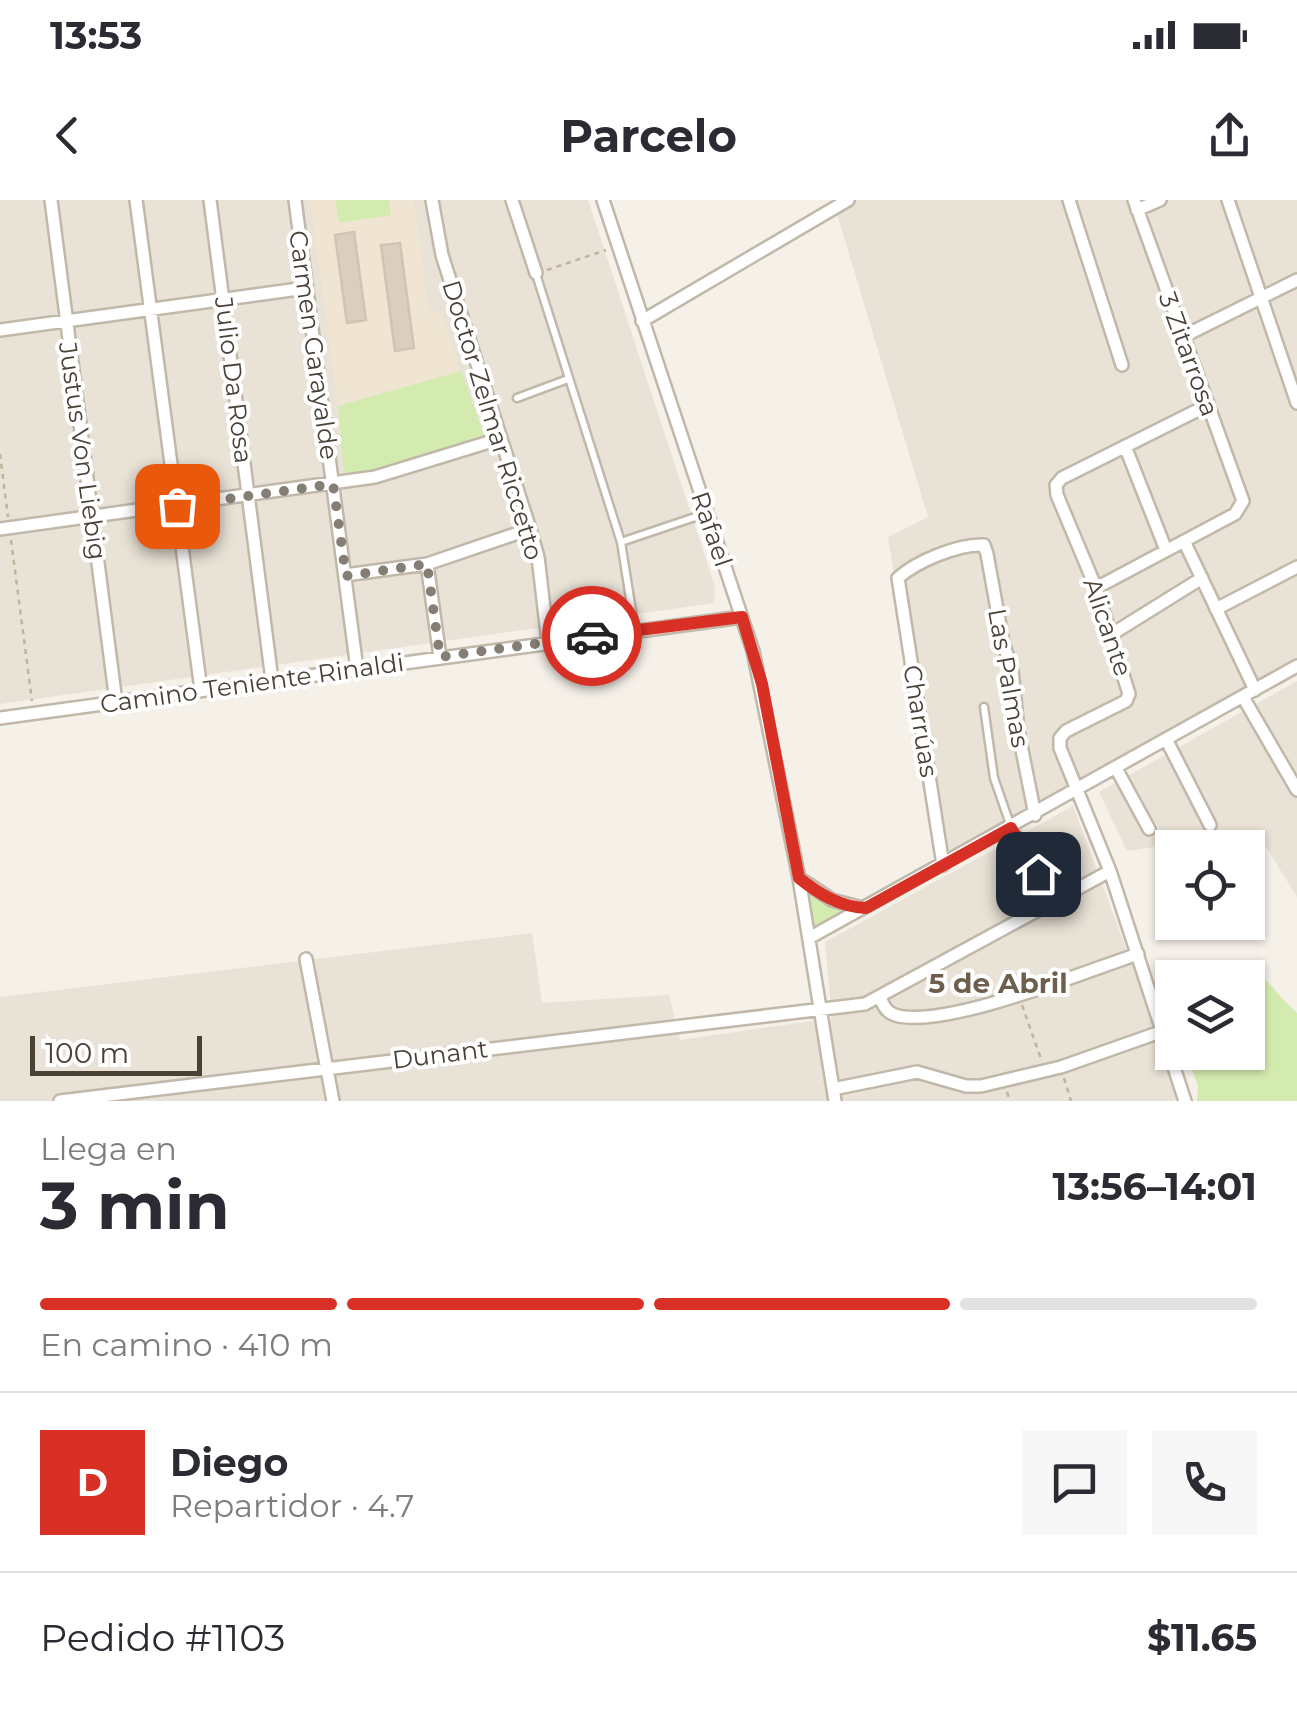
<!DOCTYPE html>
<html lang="es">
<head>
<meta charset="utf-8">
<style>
  :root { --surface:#fff; --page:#f7f7f7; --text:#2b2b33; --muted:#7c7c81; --line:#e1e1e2; --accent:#d93025 }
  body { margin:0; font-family:Montserrat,sans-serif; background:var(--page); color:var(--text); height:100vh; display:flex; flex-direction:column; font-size:38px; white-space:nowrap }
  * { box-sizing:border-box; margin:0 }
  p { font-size:32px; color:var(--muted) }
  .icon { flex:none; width:55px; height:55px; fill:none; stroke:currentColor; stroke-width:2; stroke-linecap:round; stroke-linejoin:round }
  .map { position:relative; height:901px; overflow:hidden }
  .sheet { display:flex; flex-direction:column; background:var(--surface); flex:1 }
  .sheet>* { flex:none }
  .buttons { position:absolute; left:1155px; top:630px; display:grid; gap:20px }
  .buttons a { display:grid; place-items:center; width:110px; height:110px; border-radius:0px; background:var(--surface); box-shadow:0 2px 8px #0004; font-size:50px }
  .scale { position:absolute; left:30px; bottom:25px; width:172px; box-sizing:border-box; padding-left:10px; border:5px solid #494136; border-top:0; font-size:28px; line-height:35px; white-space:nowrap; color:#494136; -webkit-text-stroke:8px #fff; paint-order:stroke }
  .pin { position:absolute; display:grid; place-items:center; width:85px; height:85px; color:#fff; margin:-42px; border-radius:20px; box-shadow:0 5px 15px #0006 }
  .courier { position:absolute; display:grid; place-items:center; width:100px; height:100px; margin:-50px; border:8px solid #d93025; border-radius:50%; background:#fff; color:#222; box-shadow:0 2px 12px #0007 }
  .summary em { font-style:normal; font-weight:700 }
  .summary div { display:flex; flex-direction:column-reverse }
  .summary { display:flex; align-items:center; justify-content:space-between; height:170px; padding:0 40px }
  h1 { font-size:65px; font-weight:700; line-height:75px }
  .bar { display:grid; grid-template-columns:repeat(4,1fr); gap:15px 10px; align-content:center; height:120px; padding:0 40px }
  .bar i { height:12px; border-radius:8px; background:var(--line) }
  .bar .selected { background:var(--accent) }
  .bar p { grid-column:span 4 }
  .line { display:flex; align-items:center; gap:25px; padding:0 40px; border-top:2px solid var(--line) }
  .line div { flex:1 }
  .round { display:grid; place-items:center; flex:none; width:105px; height:105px; border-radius:0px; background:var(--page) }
  .status { display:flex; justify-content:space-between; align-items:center; height:70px; padding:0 50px; background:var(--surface); direction:ltr }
  .status svg { height:28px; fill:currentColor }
  header { display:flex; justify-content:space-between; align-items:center; height:130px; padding:0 40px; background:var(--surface); font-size:45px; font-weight:700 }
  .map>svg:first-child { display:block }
  .residential { fill:#e9e2d6 }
  .education { fill:#efe5d2 }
  .green { fill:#d4ebaf }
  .building { fill:#dacec0; stroke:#d3c3b0; stroke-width:2.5 }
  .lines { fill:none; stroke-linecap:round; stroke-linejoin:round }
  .lane-casing { stroke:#c1b8aa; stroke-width:11 }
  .street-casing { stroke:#c1b8aa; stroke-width:16 }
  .path { stroke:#c4b39b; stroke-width:2.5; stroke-dasharray:5 5; stroke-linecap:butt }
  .lane { stroke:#fff; stroke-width:6 }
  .street { stroke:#fff; stroke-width:11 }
  .done { stroke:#857e74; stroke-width:10; stroke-dasharray:0 18 }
  .route { stroke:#d93025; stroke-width:12 }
  .labels { text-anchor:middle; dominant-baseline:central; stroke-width:8; stroke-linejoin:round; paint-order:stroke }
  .street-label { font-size:25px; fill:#494136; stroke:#fff }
  .neighbourhood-label { font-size:28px; font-weight:bold; fill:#6d5e4d; stroke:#fff }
</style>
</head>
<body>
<div class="status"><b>13:53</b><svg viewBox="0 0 49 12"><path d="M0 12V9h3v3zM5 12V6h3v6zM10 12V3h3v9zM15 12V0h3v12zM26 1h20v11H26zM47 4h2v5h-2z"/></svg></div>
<header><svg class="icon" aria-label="back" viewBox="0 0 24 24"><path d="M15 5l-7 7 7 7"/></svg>Parcelo<svg class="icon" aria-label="share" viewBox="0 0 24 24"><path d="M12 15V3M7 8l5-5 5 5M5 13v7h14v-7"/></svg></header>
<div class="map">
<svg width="1297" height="901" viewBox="0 0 1297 901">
  <rect width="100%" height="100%" fill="#f5f0e8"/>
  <path class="residential" d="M0 0H588L715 387 714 403 0 504Z
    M848 0H1297V466L943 665 888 337 928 317 835 7Z
    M1297 481V697L1257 632 1127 651 1099 592Z
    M1073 606 1183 901H0V797L532 733 542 803 669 795 680 840 832 818 825 742Z"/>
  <path class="education" d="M310 0H414L429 113 441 111 461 171 338 206Z"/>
  <path class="green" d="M335 0H389L391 15 339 23Z
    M461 171 484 235 375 270 344 273 338 206Z
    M810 695 843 711V714L814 729 806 699Z
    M1247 764C1268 777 1278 797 1297 813V901H1197L1198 886 1186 853 1248 852V778L1227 777Z"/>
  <path class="building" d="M354 32 366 120 347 123 335 35Z
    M400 43 414 148 395 151 381 45Z"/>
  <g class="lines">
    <g class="lane-casing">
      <path id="lane" d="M536 74 621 342 635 430
        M517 198 568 179
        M621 342 707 313
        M984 507 994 578 1011 627"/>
    </g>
    <g class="street-casing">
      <path id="street" d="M51 0 116 502
        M136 0 201 490
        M210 0 272 480
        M295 0 357 469
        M432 0 442 55 530 329 538 357 548 442
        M512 0 536 73
        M603 0 753 451 799 678 835 901
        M1069 0 1122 165
        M1228 0 1297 203
        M1137 10 1160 0
        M642 121 848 0
        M0 130 306 88
        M1182 137 1297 80
        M1125 246 1166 350
        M0 329 375 277 499 239
        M1184 341 1255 490
        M427 364 440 457
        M345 375 427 364 530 329
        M1096 388 1235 314 1243 301 1134 0
        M1216 409 1297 367
        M1112 434 1202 378
        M1243 497 1297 590
        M0 518 742 417
        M1166 539 1210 625
        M1117 570 1149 629
        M1011 628 1053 702
        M943 665 898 378C917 361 958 344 984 345L987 354 1003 442 1012 470 1018 530 1035 615
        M799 678 832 700 862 708
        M809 738 1297 466
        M306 759 333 901
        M880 798C884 806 886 812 895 815 943 830 1086 771 1138 754
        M833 889 917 872 966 886H981L1061 867 1163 831
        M60 901 865 804 1110 671
        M1185 901 1110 671 1060 548V538L1066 531 1126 501 1129 494 1096 388 1057 295 1056 285 1062 278 1208 205"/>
    </g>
    <path class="path" d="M547 70 606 50
      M0 254 8 317
      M11 340 32 501
      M1022 805 1041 859
      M1064 878 1071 901
      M1007 892 1010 901"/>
    <use href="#lane" class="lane"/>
    <use href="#street" class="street"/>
  </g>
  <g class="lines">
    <path class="done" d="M177 306 333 284 346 376 427 364 440 457 592 436"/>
    <path class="route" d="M592 436 742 417 762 484 799 678C819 694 840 707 866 708L1011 628 1038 674"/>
  </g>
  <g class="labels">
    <g class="street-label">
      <text transform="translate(314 145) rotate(82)">Carmen Garayalde</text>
      <text transform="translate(1189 154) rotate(70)">3 Zitarrosa</text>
      <text transform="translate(234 180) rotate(83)">Julio Da Rosa</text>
      <text transform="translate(493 220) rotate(73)">Doctor Zelmar Riccetto</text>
      <text transform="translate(83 251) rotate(82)">Justus Von Liebig</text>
      <text transform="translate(712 329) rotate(71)">Rafael</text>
      <text transform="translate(1108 427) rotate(71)">Alicante</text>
      <text transform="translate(1009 478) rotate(80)">Las Palmas</text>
      <text transform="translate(252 483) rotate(-8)">Camino Teniente Rinaldi</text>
      <text transform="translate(921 521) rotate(81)">Charrúas</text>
      <text transform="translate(440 854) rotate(-7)">Dunant</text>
    </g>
    <g class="neighbourhood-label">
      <text x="998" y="783">5 de Abril</text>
    </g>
  </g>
</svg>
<div class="buttons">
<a><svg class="icon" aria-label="locate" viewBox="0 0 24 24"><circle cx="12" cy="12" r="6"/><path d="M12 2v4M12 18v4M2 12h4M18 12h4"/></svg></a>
<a><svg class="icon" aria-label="layers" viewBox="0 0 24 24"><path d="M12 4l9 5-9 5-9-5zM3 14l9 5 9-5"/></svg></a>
</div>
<div class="scale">100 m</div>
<div class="pin" style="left:177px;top:306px;background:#ea580c"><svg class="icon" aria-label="bag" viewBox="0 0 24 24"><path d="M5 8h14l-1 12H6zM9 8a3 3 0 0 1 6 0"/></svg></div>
<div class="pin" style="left:1038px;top:674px;background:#1f2937"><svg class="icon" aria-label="home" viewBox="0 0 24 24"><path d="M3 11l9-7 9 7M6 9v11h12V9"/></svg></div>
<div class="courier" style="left:592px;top:436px"><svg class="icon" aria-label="car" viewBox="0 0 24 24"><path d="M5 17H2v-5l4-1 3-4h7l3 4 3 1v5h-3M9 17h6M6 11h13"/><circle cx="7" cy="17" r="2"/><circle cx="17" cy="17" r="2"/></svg></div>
</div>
<section class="sheet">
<div class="summary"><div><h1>3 min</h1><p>Llega en</p></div><em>13:56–14:01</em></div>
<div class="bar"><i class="selected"></i><i class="selected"></i><i class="selected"></i><i></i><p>En camino · 410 m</p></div>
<div class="line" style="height:180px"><b class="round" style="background:var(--accent);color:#fff">D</b><div><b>Diego</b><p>Repartidor · 4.7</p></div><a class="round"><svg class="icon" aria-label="chat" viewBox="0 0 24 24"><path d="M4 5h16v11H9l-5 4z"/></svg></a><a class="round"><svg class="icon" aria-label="phone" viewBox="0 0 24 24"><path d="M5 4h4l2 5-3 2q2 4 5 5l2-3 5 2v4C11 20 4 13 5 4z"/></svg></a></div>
<div class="line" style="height:130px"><div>Pedido #1103</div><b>$11.65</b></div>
</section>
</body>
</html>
